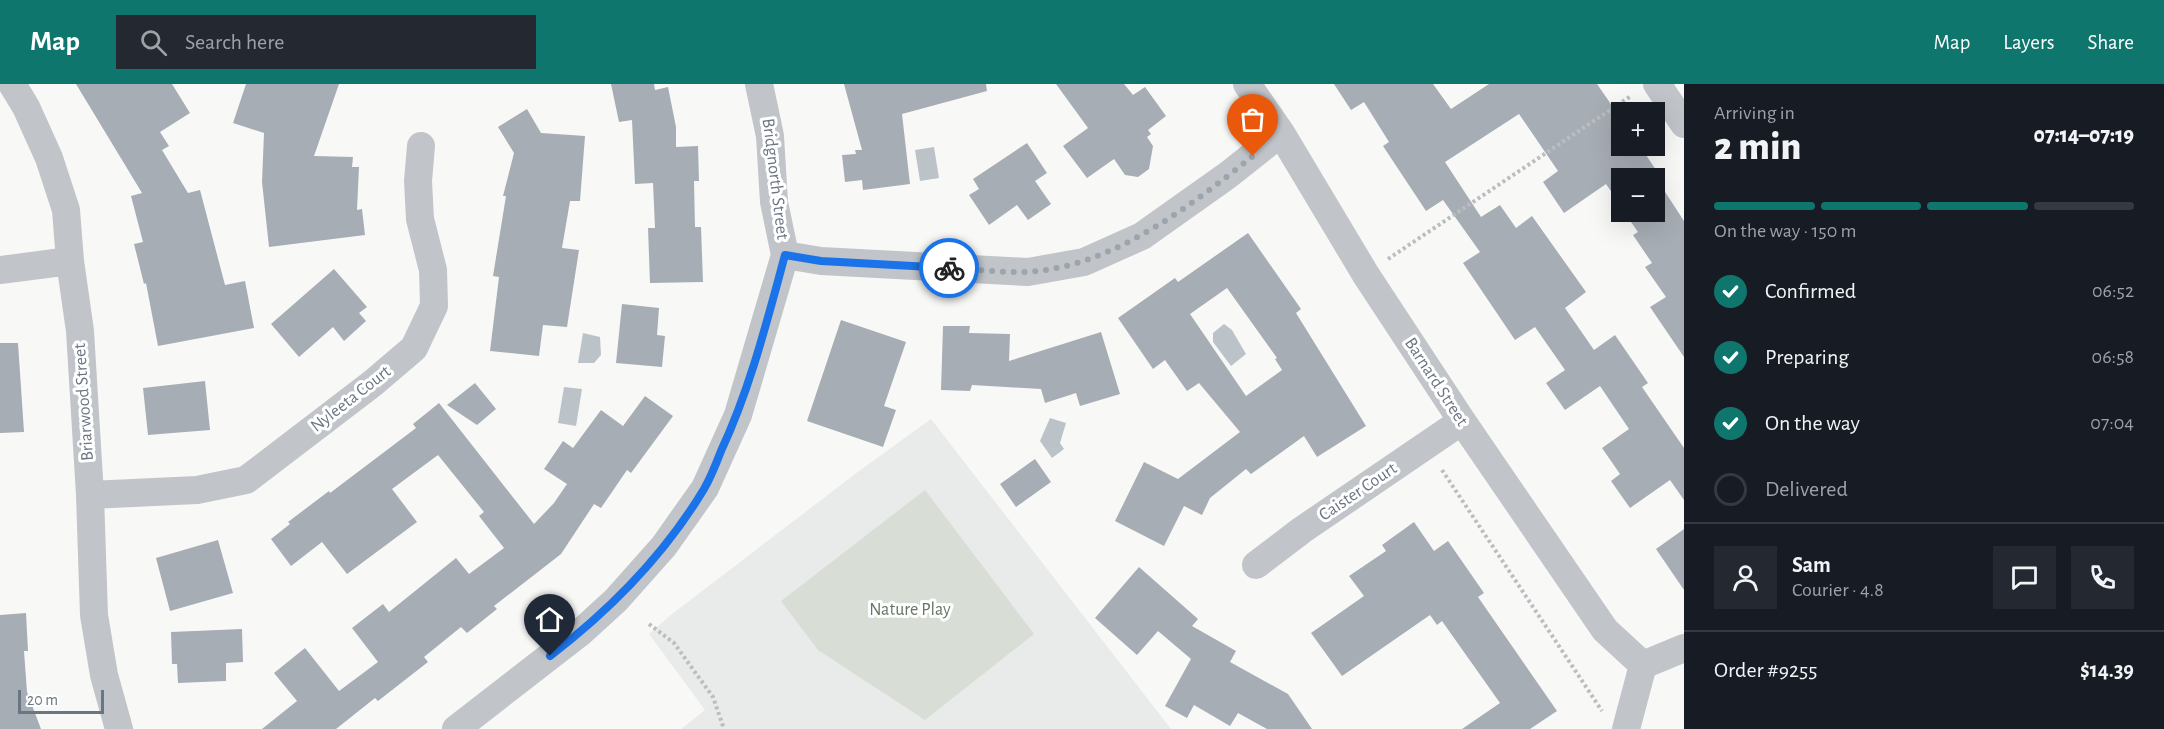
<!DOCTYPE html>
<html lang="en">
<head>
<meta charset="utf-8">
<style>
  :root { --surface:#171b24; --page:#242831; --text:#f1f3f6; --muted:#9ea1a6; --line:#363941; --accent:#0f766e }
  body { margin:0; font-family:"Alegreya Sans",sans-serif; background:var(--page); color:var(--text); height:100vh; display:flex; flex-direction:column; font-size:22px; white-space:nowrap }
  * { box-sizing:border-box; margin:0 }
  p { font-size:20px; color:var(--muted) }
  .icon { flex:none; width:33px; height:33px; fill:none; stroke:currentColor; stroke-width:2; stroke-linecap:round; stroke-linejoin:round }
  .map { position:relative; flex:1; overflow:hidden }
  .drawer { display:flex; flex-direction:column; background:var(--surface); width:480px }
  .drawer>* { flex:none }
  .controls { position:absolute; left:1611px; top:18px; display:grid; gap:12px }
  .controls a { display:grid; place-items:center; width:54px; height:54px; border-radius:0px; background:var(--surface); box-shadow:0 6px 24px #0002; font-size:30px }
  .scale { position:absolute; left:18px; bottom:15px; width:86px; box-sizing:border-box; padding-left:6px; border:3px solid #6b7684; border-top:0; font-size:16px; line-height:21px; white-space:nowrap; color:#6b7684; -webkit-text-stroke:4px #fff; paint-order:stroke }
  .pin { position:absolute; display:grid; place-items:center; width:51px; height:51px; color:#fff; margin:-62px -26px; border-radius:50% 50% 50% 0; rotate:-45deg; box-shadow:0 0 6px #0007 }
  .pin .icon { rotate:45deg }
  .courier { position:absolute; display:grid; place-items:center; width:60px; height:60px; margin:-30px; border:4px solid #1a73e8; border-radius:50%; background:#fff; color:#222; box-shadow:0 2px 8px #0007 }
  .overview em { font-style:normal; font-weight:800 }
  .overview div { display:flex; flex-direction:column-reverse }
  .overview { display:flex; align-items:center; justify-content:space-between; height:102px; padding:0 30px }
  h1 { font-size:39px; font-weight:800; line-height:45px }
  .bar { display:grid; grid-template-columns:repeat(4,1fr); gap:9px 6px; align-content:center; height:72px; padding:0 30px }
  .bar i { height:8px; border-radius:4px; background:var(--line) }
  .bar .current { background:var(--accent) }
  .bar p { grid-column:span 4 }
  .line { display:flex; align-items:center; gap:15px; padding:0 30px; border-top:2px solid var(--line) }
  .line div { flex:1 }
  .round { display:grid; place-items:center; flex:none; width:63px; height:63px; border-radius:0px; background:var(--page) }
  ol { padding:0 30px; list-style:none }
  li { display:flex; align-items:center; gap:18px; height:66px }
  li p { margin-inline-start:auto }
  li .icon { padding:6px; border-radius:50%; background:var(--accent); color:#fff; stroke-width:4 }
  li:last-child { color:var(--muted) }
  li i { width:33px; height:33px; border:3px solid var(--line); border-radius:50% }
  header { display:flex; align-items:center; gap:36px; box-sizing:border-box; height:84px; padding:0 30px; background:var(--accent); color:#fff }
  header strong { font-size:28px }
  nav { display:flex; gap:33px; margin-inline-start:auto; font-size:21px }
  .search { width:420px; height:54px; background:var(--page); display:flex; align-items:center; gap:15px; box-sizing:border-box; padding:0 21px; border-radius:0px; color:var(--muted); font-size:22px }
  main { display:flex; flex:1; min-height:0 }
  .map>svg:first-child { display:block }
  .built { fill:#e9eaea }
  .green { fill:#d8ddd6 }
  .water { fill:#bbc2c8 }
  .building { fill:#a7adb4; fill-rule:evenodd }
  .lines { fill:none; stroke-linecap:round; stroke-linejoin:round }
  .path { stroke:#bbbdc0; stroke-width:4; stroke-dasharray:3 3; stroke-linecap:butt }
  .minor { stroke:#c1c4c8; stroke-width:28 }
  .done { stroke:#9ca4ac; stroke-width:6; stroke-dasharray:0 10.8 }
  .route { stroke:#1a73e8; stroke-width:8 }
  .labels { text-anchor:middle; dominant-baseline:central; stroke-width:6; stroke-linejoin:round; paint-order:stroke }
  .street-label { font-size:18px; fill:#6b7684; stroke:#fff }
  .park-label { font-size:18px; fill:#667765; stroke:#fff }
</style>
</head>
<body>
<header>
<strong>Map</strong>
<div class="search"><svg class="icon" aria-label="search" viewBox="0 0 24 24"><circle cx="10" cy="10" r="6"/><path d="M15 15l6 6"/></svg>Search here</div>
<nav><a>Map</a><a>Layers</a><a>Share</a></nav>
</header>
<main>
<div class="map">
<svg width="1684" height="645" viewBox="0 0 1684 645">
  <rect width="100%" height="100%" fill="#f8f9f7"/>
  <path class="built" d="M931 335 1171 645H681L705 626 649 550 672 530 859 387Z"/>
  <path class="green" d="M925 406 1034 550 925 636 818 566 781 517Z"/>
  <path class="water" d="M934 63 939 94 920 97 915 66Z
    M1224 240 1232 246 1246 270 1231 282 1213 258V249Z
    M583 249 600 253 601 271 594 279H578Z
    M564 303 582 305 576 342 558 339Z
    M1050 334 1066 339 1060 359 1064 365 1052 374 1040 357Z"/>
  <path class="building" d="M76 0H172L190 29 160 48 169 62 162 66 188 109 200 106 225 201 245 197 254 244 158 262 146 199 144 200 134 160 143 158 131 112 142 109Z
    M246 0H339L314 72 353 73 352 83H359L357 126 362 125 365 151 269 163 262 98 264 49 233 39Z
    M611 0H654L655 6 668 3 676 43V63L698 62 699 97H694L695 143H701L703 198 650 199 648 144H655L653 99 635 100 632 36 619 38Z
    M844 0H986L987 7 902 30 910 100 863 106 862 96 845 98 842 71 856 70 855 66H862Z
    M1056 0H1124L1133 11 1145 3 1166 32 1148 46 1151 50 1147 53 1153 62 1149 85 1138 93 1125 91 1114 75 1087 94 1063 62 1088 44Z
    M1334 0H1433L1451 25 1489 0H1597L1622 36V62H1640L1660 92 1656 94 1684 137V273L1650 223 1666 213 1645 183 1652 179 1633 151 1638 148 1624 128H1654V94H1622V123L1606 100 1564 129 1543 98 1558 87 1519 30 1445 78 1481 133 1500 121 1516 144 1532 132 1586 208 1565 224 1594 266 1615 251 1648 299 1642 303 1684 364V416L1670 396 1630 424 1611 397 1620 390 1602 364 1629 345 1600 302 1565 326 1546 299 1565 286 1535 243 1515 256 1463 179 1480 168 1443 116 1426 127 1383 62 1389 58 1364 18 1351 26Z
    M527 25 541 49 585 52 580 117H570L562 164 579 166 567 243 543 241 539 272 490 267 499 193 493 192 506 112H503L514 69 498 43Z
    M1027 59 1047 89 1035 97 1051 120 1028 136 1017 121 989 141 969 111 979 105 973 95Z
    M1248 149 1301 225 1296 229 1366 342 1317 373 1304 352 1251 390 1246 385 1210 414 1202 431 1184 422 1164 462 1115 437 1144 378 1178 395 1240 348 1199 299 1187 307 1165 276 1153 285 1118 234 1175 194 1178 198ZM1227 204 1277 274 1275 275 1282 286 1246 312 1190 230Z
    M334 185 367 223 359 229 366 237 344 257 333 243 299 273 271 240Z
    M622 220 659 224 657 251 665 252 662 283 616 279Z
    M841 236 906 258 884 322 896 326 883 363 807 337Z
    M943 242H970L969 249 1010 250 1009 277 1101 248 1120 310 1080 322 1076 309 1045 319 1041 305 972 301 970 307 941 306Z
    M0 259H18L24 348 0 349Z
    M205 297 210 346 148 351 143 304Z
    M475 299 496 325 477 341 447 321Z
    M645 312 673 332 631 389 627 386 601 424 594 420 561 470 494 522 497 525 467 549 461 543 424 573 428 578 378 617 375 614 336 645H262L297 617 274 589 305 564 339 607 378 578 352 544 383 520 389 528 456 474 469 490 504 464 479 432 484 428 438 371 392 405 417 438 347 490 322 458 291 482 271 455 290 440 288 438 329 407 330 409 416 344 413 340 439 319 534 440 554 419 567 400 544 385 563 357 573 364 601 326 623 342Z
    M1035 375 1051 398 1016 423 1000 400Z
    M1414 438 1434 467 1448 457 1484 509 1478 513 1557 627 1530 645H1462L1500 619 1442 537 1437 541 1430 531 1342 592 1311 549 1364 512 1349 492 1386 467 1382 461Z
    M1684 445V506L1656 465Z
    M218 456 233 509 170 527 156 474Z
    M1139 483 1198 535 1192 542 1236 567 1230 578 1288 610 1312 645H1267L1238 629 1230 642 1194 621 1187 634 1165 622 1191 575 1158 547 1137 571 1095 534Z
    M26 529 28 567H24L27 608 41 645H0V531Z
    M242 545 243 578 226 579V597L178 599 177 580H172L171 548Z"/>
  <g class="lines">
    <path class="path" d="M1388 175 1631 12
      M1442 386 1602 627
      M649 540 674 559 713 613 724 645"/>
    <path class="minor" d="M12 0 26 23 49 74 66 126 70 177 80 247 90 411 94 531 104 591 119 645
      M1247 0 1281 49 1366 191 1462 337 1605 546 1643 581
      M1657 0 1684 40
      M785 171 821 177 1028 188 1084 178 1142 152 1228 91 1281 49
      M0 186 70 177
      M90 411 197 406 246 396 373 299 414 264 434 222 433 186 420 135 418 97 421 62
      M1256 481 1302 446 1462 337
      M1643 581 1684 564
      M456 645 581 548 616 516 664 462 705 404 738 331 785 171 774 118 770 52 759 0
      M1626 645 1643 581"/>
  </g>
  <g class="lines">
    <path class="done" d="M949 184C975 185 1002 189 1027 188 1112 183 1189 123 1253 72"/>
    <path class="route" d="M550 572C610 526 665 470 704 405 711 393 716 380 721 367 750 305 767 237 785 171L821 177 949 184"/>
  </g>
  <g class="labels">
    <g class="street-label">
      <text transform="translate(775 95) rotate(83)">Bridgnorth Street</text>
      <text transform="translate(1436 298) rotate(57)">Barnard Street</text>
      <text transform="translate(351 315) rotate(-38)">Nyleeta Court</text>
      <text transform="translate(84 318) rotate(-94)">Briarwood Street</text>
      <text transform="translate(1358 408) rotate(-34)">Caister Court</text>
    </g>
    <g class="park-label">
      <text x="910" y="526">Nature Play</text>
    </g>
  </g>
</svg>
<div class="controls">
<a>+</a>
<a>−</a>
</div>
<div class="scale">20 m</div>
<div class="pin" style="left:1253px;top:72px;background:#ea580c"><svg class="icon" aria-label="bag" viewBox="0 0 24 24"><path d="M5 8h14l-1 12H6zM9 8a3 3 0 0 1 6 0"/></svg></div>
<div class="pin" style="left:550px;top:572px;background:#1f2937"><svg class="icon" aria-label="home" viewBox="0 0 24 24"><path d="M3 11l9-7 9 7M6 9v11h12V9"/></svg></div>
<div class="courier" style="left:949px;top:184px"><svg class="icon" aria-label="bike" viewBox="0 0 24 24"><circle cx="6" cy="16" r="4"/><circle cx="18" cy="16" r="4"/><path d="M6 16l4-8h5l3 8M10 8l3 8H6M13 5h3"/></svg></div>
</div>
<section class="drawer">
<div class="overview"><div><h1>2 min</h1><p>Arriving in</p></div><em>07:14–07:19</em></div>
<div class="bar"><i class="current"></i><i class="current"></i><i class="current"></i><i></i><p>On the way · 150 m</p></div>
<ol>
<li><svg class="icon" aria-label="check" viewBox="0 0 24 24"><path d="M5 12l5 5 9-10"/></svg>Confirmed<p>06:52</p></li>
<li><svg class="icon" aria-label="check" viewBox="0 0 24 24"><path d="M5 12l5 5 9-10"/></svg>Preparing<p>06:58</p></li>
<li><svg class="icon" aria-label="check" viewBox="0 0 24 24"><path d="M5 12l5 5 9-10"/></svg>On the way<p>07:04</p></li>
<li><i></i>Delivered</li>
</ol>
<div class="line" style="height:108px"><a class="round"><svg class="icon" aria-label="person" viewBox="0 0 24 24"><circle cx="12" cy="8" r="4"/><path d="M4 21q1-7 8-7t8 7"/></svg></a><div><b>Sam</b><p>Courier · 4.8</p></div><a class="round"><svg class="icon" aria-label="chat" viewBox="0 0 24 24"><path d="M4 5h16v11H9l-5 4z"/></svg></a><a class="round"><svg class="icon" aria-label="phone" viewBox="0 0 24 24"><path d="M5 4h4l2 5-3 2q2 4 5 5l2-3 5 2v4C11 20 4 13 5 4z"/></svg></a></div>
<div class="line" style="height:78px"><div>Order #9255</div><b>$14.39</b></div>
</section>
</main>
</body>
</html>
